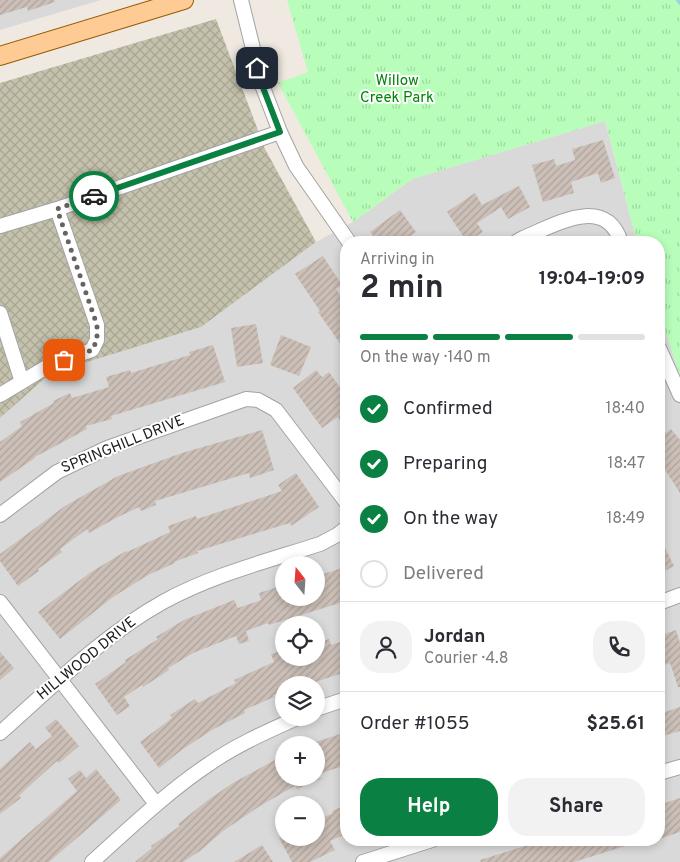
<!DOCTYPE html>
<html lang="en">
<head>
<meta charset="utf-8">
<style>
  :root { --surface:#fff; --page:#f2f2f3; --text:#2b2b33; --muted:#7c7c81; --line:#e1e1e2; --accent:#0b8043 }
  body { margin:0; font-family:Overpass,sans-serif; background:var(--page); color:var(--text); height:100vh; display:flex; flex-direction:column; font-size:19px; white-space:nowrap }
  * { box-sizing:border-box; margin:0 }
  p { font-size:16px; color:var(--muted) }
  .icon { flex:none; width:28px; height:28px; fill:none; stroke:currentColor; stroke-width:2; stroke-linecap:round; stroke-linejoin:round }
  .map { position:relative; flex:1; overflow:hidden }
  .drawer { position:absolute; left:340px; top:236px; width:325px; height:610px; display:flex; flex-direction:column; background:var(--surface); border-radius:20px; box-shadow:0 2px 8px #0003 }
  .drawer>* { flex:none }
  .needle { width:32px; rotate:343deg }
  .fabs { position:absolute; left:275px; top:556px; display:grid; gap:10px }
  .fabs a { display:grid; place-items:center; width:50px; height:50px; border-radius:50%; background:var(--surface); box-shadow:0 2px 8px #0003; font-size:25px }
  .pin { position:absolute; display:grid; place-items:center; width:42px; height:42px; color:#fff; margin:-21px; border-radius:10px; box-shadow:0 2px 8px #0006 }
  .courier { position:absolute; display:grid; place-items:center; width:50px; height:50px; margin:-25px; border:4px solid #0b8043; border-radius:50%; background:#fff; color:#222; box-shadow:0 1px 6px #0007 }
  .summary em { font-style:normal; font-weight:700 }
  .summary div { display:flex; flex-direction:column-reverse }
  .summary { display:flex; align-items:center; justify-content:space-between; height:85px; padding:0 20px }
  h1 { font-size:32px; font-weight:700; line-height:38px }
  .bar { display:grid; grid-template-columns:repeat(4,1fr); gap:8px 5px; align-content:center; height:60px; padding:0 20px }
  .bar i { height:6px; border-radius:4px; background:var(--line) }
  .bar .active { background:var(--accent) }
  .bar p { grid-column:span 4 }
  .line { display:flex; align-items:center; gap:12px; padding:0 20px; border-top:1px solid var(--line) }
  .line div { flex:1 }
  .round { display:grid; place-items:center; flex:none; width:52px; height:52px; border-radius:20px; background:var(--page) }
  ol { padding:0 20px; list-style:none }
  li { display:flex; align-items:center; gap:15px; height:55px }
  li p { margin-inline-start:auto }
  li .icon { padding:5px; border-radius:50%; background:var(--accent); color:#fff; stroke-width:4 }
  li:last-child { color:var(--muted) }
  li i { width:28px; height:28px; border:2px solid var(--line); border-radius:50% }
  .primary-button { display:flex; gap:10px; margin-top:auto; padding:10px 20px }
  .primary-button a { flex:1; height:58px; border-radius:20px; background:var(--accent); color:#fff; font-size:20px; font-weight:700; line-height:58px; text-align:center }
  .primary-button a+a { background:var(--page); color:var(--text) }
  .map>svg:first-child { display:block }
  .residential { fill:#dad9d9; fill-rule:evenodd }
  .construction { fill:url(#construction-cross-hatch) }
  .park { fill:url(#park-tufts) }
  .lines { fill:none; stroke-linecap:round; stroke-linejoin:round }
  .stream { stroke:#9dd5e1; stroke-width:4 }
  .building { fill:url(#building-hatch) }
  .minor-casing { stroke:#a3a3a3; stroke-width:16 }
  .major-casing { stroke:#945b00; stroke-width:20 }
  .minor { stroke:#fff; stroke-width:14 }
  .major { stroke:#ffcb95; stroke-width:18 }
  .done { stroke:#666461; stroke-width:5; stroke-dasharray:0 9 }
  .route { stroke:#0b8043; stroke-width:6 }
  .labels { text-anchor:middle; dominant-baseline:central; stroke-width:4; stroke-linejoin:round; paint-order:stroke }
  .park-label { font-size:15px; fill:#028305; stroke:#fff }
  .street-label { font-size:15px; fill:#1c1c1c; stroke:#fff }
</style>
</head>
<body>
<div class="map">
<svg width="680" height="862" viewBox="0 0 680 862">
  <defs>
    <pattern id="construction-cross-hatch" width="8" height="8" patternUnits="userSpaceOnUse" patternTransform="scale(1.25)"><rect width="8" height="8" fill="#c4c2ac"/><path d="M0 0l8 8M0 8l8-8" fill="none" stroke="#a8a693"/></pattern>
    <pattern id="park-tufts" width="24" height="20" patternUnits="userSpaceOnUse" patternTransform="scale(1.25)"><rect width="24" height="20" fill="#b8feba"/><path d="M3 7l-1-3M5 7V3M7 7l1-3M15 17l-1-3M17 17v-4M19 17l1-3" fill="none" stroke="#9ed99f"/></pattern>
    <pattern id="building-hatch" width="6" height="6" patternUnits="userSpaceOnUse" patternTransform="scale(1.25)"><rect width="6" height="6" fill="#cbbfb7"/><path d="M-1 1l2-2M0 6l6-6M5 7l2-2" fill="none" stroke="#aea49d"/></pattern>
  </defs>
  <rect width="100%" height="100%" fill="#efe9e1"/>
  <path class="residential" d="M0 0H101L0 30Z
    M605 121 637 242H346V840H659V312L680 375V862H0V418L51 373 201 327 316 242 353 222 412 179ZM284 565H316V598H284ZM284 625H316V658H284ZM284 685H316V718H284ZM284 745H316V778H284ZM284 805H316V838H284Z"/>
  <path class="construction" d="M216 19 265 149 316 242 201 327 51 373 0 418V83Z"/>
  <path class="park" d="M287 0H680V375L659 312V242H637L605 121 412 179 353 222 278 83 308 72Z"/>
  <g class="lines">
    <path class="stream" d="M678 0 680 3"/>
  </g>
  <path class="building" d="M0 0H54L55 2 28 11 27 7 0 15Z
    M603 140 615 178 601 183 598 173 571 182 574 193 543 202 532 165 554 159 556 166 575 160 572 149Z
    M519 186 530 207 508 219 501 207 477 223 483 232 467 242 447 212 475 193 482 205Z
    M400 210 416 232 402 242H378L370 232Z
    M323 256 342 285 336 289 346 303V352L318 312 320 311 295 274Z
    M256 324 263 363 237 367 231 328Z
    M281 335 311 347 299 376 270 365Z
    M213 345 225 382 111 416 112 419 86 426 87 429 35 457V458L0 482V442L22 426 20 422 54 403 53 401 70 393 72 398 109 387 106 377 130 370 131 373 190 355 189 352Z
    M316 370 322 377 329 372 346 396V431L338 417 322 428 293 388Z
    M659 419 666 433 671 429 680 440V493L664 468 659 472Z
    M262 430 274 470 250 478 249 473 155 501 156 505 141 511 139 507 114 519 89 533 87 529 60 549 62 552 38 569 39 571 18 586 0 561V554L65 506 118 476 182 453Z
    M296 473 319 507 291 526 290 523 197 551 198 553 174 562 175 563 148 575 113 597 60 639 38 612 91 572 126 551 127 552 170 532 168 526 196 516 197 519 282 491 278 485Z
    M659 536 674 566 659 574Z
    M346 567V601L269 625 268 623 246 631 249 641 239 644 236 636 193 653 168 668 169 670 143 687 142 685 124 697 130 706 117 715 95 684 126 662 125 660 158 639 156 637 184 620 234 600 238 608 261 600 259 593 284 585V598H316V576Z
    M676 630 680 643V687H678L670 663 659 667V636Z
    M329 639 331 645 346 640V672L306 685H284V692L273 695 274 697 244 710 245 713 212 730 183 749 159 768 140 742 172 718 170 715 195 699 198 703 236 683 234 680 274 662 271 654 284 650V658H316V643Z
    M0 652 14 668 0 680Z
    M680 707V731L659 737V714Z
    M56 719 79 746 59 763 57 761 25 790 19 796 21 798 0 814V769L30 742 36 749 52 736 45 728Z
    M346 732V765L316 775V742Z
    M284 755V778H323L297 789 295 786 260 806 223 831 200 851 183 862H135L152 848 151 846 180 826 178 824 208 800 233 783Z
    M96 769 121 800 49 862H0V858L8 851 77 791 68 779 80 770 86 778Z
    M680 798V832L659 839V805Z
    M346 805V834L330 841 335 850 310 862H292L279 838H316V821L333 813 332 811Z
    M544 840H637L638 842 574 862H481L480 860Z
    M262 845 273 862H234Z"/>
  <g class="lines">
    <g class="minor-casing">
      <path id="minor" d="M241 0 262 85 280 132 296 166 349 242
        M0 226 57 209 280 132
        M516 242 523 238C555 225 605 194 621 242
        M0 313 22 382
        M659 348 680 395
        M0 395 50 365 92 350 97 340V325L57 209
        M0 515 57 472 107 448 246 399 258 400 276 410 346 502
        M0 602 156 804
        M659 603 680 595
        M316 709 346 699
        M0 733C52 687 102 636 163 602 212 575 267 561 320 544L337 535 346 528
        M659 773 680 767
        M92 862C130 828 167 792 209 764 236 745 268 731 297 718
        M363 862 432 840"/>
    </g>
    <g class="major-casing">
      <path id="major" d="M0 56 184 0"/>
    </g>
    <use href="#minor" class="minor"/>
    <use href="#major" class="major"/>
  </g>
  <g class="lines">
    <path class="done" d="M64 360 92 350 97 340V325L57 209 94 196"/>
    <path class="route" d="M94 196 280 132 262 85 257 68"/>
  </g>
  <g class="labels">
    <g class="park-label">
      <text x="397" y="81">Willow<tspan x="397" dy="17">Creek Park</tspan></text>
    </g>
    <g class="street-label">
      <text transform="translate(123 445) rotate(-22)">SPRINGHILL DRIVE</text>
      <text transform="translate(87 659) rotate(-39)">HILLWOOD DRIVE</text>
    </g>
  </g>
</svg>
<div class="fabs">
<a><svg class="needle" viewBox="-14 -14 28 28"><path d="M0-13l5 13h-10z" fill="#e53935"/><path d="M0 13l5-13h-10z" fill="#7c7c81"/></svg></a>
<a><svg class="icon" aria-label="locate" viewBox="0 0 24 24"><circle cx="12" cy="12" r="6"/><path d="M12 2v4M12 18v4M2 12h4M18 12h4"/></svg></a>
<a><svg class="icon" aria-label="layers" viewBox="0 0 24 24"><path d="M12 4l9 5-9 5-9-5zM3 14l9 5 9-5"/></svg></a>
<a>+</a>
<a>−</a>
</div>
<div class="pin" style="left:64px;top:360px;background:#ea580c"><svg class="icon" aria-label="bag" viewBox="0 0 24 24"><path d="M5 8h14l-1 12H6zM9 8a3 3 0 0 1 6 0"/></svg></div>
<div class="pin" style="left:257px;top:68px;background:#1f2937"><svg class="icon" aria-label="home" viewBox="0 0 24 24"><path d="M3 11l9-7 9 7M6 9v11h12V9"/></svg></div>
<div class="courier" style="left:94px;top:196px"><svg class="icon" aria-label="car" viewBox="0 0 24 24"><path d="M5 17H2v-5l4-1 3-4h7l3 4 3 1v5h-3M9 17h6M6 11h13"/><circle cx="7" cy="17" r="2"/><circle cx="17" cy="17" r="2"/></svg></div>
<section class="drawer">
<div class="summary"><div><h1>2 min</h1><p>Arriving in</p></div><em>19:04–19:09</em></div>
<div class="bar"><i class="active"></i><i class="active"></i><i class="active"></i><i></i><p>On the way · 140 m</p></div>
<ol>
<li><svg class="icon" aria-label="check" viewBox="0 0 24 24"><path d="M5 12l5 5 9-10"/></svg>Confirmed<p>18:40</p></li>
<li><svg class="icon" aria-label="check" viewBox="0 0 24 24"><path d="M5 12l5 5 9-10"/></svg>Preparing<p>18:47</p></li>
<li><svg class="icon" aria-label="check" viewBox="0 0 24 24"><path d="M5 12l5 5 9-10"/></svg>On the way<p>18:49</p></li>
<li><i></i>Delivered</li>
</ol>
<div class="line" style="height:90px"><a class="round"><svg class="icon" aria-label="person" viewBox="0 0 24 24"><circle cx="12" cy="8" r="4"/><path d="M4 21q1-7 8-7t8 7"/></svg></a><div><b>Jordan</b><p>Courier · 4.8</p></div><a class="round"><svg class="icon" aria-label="phone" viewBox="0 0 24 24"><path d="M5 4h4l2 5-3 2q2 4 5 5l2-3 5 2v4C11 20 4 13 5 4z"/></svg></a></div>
<div class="line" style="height:65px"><div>Order #1055</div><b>$25.61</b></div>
<div class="primary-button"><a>Help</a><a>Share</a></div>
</section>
</div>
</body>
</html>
